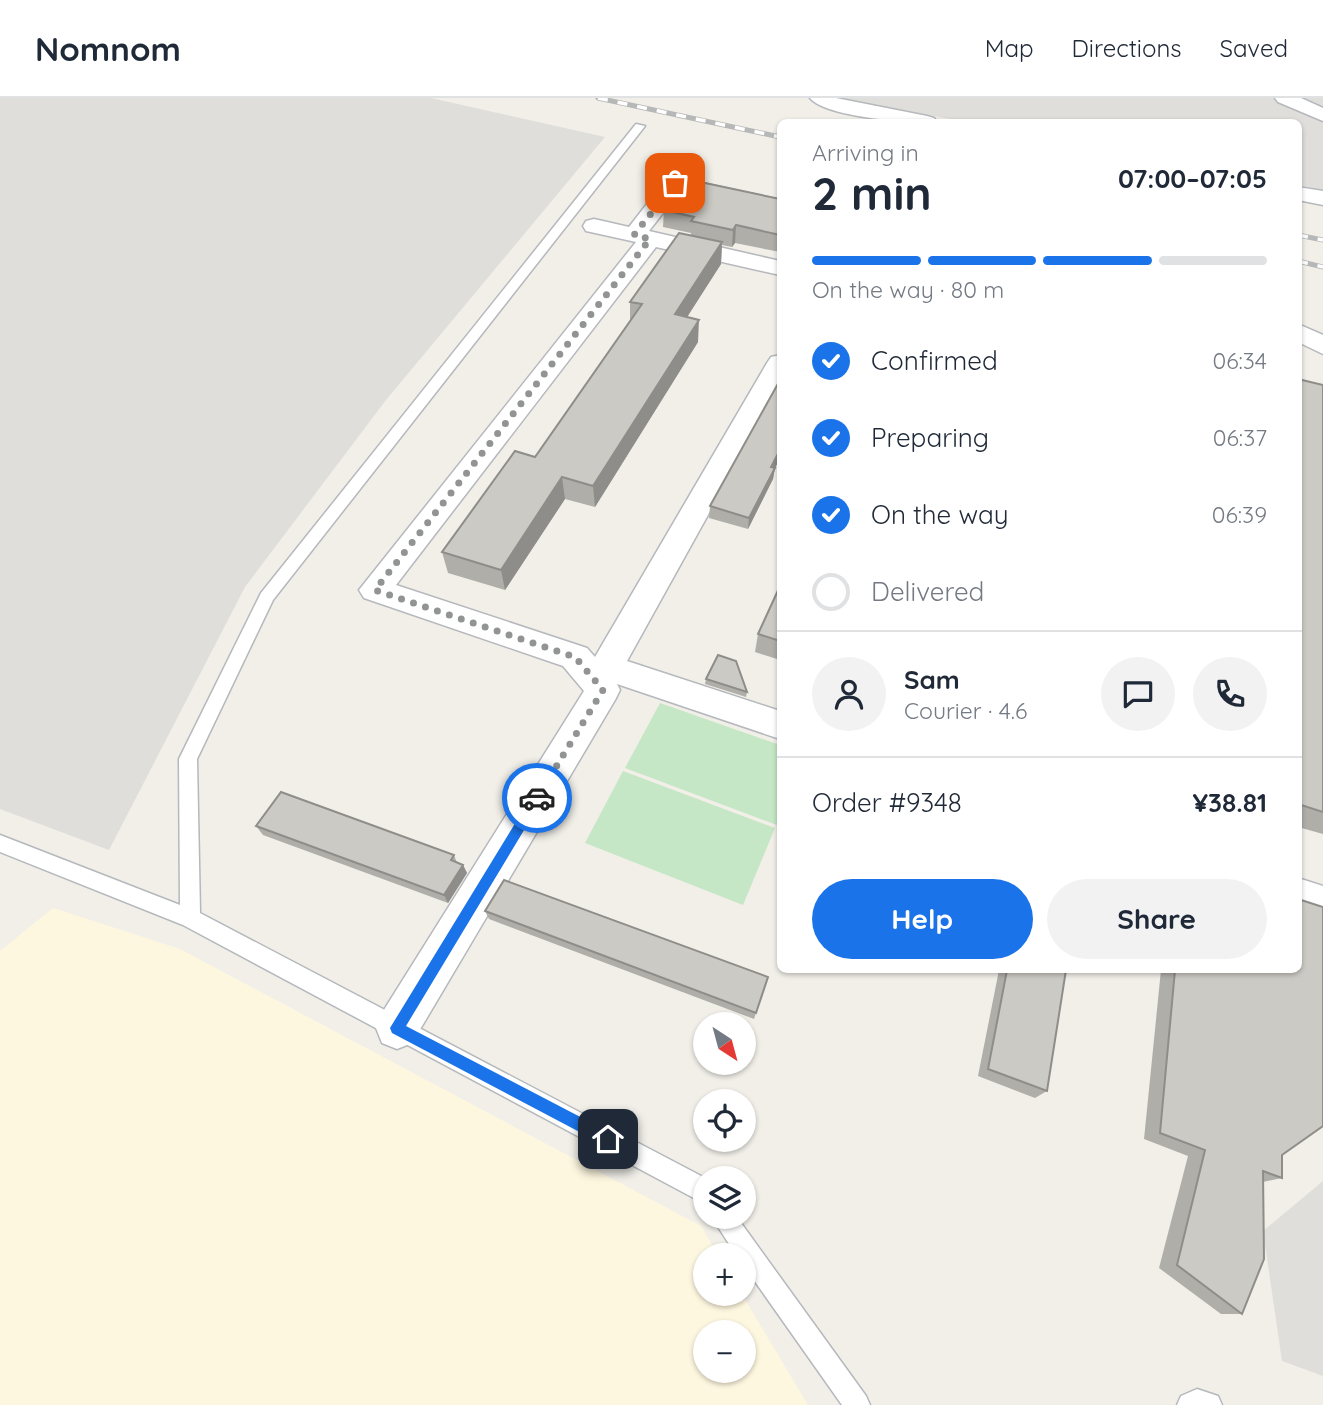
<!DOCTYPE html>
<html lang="en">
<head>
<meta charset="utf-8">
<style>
  :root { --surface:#fff; --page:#f2f2f3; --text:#1f2937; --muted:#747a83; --line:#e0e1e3; --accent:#1a73e8 }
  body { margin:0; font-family:Quicksand,sans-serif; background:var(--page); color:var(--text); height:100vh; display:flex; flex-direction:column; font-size:26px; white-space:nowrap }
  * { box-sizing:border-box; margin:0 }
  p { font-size:23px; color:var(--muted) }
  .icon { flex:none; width:38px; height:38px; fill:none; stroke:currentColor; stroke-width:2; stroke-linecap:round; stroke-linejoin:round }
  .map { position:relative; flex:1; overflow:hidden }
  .sheet { position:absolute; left:777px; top:21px; width:525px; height:854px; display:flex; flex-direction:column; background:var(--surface); border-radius:10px; box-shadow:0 2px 5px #0004 }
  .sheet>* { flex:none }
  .needle { width:46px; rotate:144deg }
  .tools { position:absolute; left:693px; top:914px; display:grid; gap:14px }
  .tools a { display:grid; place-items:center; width:63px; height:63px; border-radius:50%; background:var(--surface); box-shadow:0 2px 5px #0004; font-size:35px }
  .pin { position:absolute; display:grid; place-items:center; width:60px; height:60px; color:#fff; margin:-30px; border-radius:14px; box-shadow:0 4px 10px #0006 }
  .courier { position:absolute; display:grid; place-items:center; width:70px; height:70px; margin:-35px; border:5px solid #1a73e8; border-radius:50%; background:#fff; color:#222; box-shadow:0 2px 9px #0007 }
  .head em { font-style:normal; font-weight:700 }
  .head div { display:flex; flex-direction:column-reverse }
  .head { display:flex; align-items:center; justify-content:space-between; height:119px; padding:0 35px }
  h1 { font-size:46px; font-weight:700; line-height:52px }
  .bar { display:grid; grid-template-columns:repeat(4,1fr); gap:10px 7px; align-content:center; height:84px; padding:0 35px }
  .bar i { height:9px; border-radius:5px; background:var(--line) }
  .bar .active { background:var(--accent) }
  .bar p { grid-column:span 4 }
  .line { display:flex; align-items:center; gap:18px; padding:0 35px; border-top:2px solid var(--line) }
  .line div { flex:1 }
  .round { display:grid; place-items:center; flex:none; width:74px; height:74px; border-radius:37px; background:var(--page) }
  ol { padding:0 35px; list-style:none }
  li { display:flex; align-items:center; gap:21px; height:77px }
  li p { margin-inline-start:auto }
  li .icon { padding:7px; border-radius:50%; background:var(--accent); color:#fff; stroke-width:4 }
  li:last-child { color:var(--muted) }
  li i { width:38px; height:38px; border:4px solid var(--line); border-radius:50% }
  .button { display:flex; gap:14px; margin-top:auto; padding:14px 35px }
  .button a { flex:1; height:80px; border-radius:42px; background:var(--accent); color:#fff; font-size:28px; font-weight:700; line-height:80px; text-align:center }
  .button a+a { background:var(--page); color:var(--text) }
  header { display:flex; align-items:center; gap:42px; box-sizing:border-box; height:98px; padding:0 35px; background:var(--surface); border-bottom:2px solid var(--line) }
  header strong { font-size:33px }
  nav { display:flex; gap:38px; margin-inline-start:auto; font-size:24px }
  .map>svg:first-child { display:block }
  .commercial { fill:#fef7e0; fill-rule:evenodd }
  .industrial { fill:#e0deda }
  .green { fill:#c5e7c5 }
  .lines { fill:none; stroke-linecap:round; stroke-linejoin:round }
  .service-casing { stroke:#b5b8bc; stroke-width:3 }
  .minor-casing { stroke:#b5b8bc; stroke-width:3 }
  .service { fill:#fff; fill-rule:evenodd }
  .minor { fill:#fff; fill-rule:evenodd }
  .rail-casing { stroke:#b6b7b7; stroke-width:5 }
  .rail { stroke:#fff; stroke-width:3.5; stroke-dasharray:10; stroke-linecap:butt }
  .wall { fill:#afaea9 }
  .shaded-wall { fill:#8f8d89 }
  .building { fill:#cccac4; stroke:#8f8d89; stroke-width:2 }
  .route { fill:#1a73e8 }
  .done { stroke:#929494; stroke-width:7; stroke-dasharray:0 12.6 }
</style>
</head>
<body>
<header>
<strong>Nomnom</strong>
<nav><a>Map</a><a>Directions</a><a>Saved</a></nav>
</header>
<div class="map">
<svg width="1323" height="1307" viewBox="0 0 1323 1307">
  <rect width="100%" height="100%" fill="#f1efe8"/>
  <path class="commercial" d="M53 810 180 851 701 1128 718 1157H705V1195H741L808 1307H0V853ZM705 1234H744V1272H705Z"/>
  <path class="industrial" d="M0 0H431L605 39 386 302 245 489 109 752 0 711Z
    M836 0H1323V92L1299 87 1298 24H966Z
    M1323 1083V1278L1282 1263 1263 1133Z"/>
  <path class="green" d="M660 605 780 647V718L777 727 625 670Z
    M623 673 775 730 743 807 585 745Z"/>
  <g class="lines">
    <g class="service-casing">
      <path id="service" d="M636 26 645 28 273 502 197 661 200 815 705 1080V1106L183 827 0 754V737L180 807 179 661 261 495Z
        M711 1118H736L866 1298 870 1307H842L744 1168V1157H736Z
        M1197 1291 1218 1298 1222 1307H1177L1181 1298Z"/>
    </g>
    <g class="minor-casing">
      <path id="minor" d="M810 0H836L927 18 934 20 937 24C913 26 825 19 810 0Z
        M1275 0H1301L1323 10V23L1278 4Z
        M675 79 780 102V114L680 93 649 133 780 163V177L656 149 396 487 587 550 595 559 767 265 771 259 780 257V287L627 563 780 613V641L617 586 620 592 615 602 412 945 397 951 382 945 376 930 382 915 584 593 563 568 364 500 359 492 636 144 586 133 583 128 586 123 594 121 629 129 667 80Z
        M1298 89 1323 93V107L1298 102Z
        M1298 226 1323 237V256L1298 244Z
        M1298 780 1323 788V824L1298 816Z"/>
    </g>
    <use href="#service" class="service"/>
    <use href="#minor" class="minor"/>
    <g class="rail-casing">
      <path id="rail" d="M598 0 780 39
        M1298 137 1323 142
        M1298 163 1323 169"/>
    </g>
    <use href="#rail" class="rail"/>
  </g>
  <path class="wall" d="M780 101V154L735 145 732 149 722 147 721 166 687 219 698 244 595 409 565 401 505 492 448 475 442 454 535 359 630 223V204L691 137V135L663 129 664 112Z
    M1298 281 1323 287V736L1298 729Z
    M780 282V360L775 370 773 381 748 431 709 420 710 408Z
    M780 488V562L755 554 758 536Z
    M706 581 747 594 746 599 705 586Z
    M256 728 454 757 457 765 463 767 467 775 448 805 263 737Z
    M485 813 768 879 754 921 489 821Z
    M999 872H1066L1047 993 1035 1000 978 978Z
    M1161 872H1298L1282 1057V1080L1263 1084 1242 1216H1221L1159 1170 1188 1058 1144 1041Z"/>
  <path class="shaded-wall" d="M736 127 735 145 732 149 733 132Z
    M722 144 721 166 675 238V216Z
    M699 222 698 244 595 409 593 388Z
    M780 352V360L775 370 773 381 748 431 749 420 771 369Z
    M562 379 565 401 505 492 501 472Z
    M463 767 467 775 448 805 444 797Z"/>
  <path class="building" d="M686 81 780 101V137L736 127 733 132 691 123 694 119 664 112Z
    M679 135 722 144 675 216 699 222 593 388 562 379 501 472 442 454 515 353 535 359 642 206 630 204Z
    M1298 281 1323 287V714L1298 706Z
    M780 282V352L771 369 775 370 749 420 710 408Z
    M780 488V543L758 536Z
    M718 557 736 563 747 594 706 581Z
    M281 694 454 757 451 762 463 767 444 797 256 728Z
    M504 782 768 879 756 915 485 813Z
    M1298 801 1323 809V1028L1282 1057V1080L1263 1073 1264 1161 1242 1216 1177 1167 1205 1052 1160 1035 1175 872H1298Z
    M1007 872H1066L1047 993 988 971Z"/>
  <path class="route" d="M537 695 541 696V704L406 928 613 1036 615 1041 613 1047 608 1049 392 935 390 930 533 696Z"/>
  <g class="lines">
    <path class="done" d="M537 700 603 592 575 559 375 492 650 141 634 137 675 85"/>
  </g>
</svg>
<div class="tools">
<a><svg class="needle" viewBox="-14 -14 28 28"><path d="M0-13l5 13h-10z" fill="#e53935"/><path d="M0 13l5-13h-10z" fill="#747a83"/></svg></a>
<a><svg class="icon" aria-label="locate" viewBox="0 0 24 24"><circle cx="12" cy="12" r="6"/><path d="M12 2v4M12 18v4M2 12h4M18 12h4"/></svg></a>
<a><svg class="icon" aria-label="layers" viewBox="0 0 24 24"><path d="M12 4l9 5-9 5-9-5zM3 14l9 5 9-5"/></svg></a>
<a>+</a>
<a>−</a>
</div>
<div class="pin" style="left:675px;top:85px;background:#ea580c"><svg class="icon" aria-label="bag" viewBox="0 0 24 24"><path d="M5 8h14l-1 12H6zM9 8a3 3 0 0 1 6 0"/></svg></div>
<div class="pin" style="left:608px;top:1041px;background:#1f2937"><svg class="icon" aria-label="home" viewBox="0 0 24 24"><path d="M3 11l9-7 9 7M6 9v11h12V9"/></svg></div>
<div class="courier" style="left:537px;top:700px"><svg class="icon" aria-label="car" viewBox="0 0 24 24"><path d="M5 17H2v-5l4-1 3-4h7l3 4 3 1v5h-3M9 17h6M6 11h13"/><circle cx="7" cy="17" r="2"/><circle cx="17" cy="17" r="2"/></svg></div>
<section class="sheet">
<div class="head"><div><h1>2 min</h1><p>Arriving in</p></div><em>07:00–07:05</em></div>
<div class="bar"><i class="active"></i><i class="active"></i><i class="active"></i><i></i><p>On the way · 80 m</p></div>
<ol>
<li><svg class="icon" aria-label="check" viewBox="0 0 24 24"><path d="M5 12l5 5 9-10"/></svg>Confirmed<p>06:34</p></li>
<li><svg class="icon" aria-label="check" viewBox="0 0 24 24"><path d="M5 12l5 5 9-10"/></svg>Preparing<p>06:37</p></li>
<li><svg class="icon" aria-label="check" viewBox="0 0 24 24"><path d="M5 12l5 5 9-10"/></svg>On the way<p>06:39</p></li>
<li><i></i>Delivered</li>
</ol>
<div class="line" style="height:126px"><a class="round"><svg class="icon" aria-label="person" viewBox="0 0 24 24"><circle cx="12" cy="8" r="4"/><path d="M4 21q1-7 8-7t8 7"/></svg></a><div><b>Sam</b><p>Courier · 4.6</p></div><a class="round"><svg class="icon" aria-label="chat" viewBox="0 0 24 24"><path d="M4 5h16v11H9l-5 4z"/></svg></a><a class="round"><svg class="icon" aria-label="phone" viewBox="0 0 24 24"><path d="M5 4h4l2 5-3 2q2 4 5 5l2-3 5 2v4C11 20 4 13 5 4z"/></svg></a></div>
<div class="line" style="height:91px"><div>Order #9348</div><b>¥38.81</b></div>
<div class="button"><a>Help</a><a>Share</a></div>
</section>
</div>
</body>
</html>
